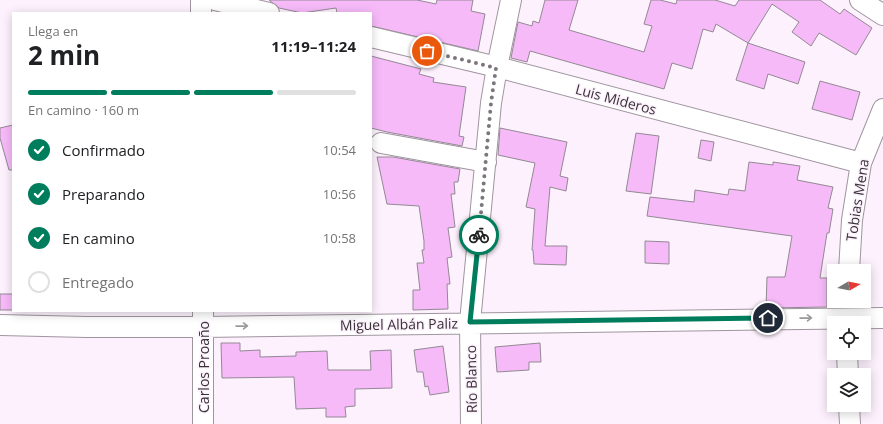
<!DOCTYPE html>
<html lang="es">
<head>
<meta charset="utf-8">
<style>
  :root { --surface:#fff; --page:#f2f2f2; --text:#202124; --muted:#757577; --line:#e0e0e0; --accent:#007d5c }
  body { margin:0; font-family:"Open Sans",sans-serif; background:var(--page); color:var(--text); height:100vh; display:flex; flex-direction:column; font-size:15px; white-space:nowrap }
  * { box-sizing:border-box; margin:0 }
  p { font-size:13px; color:var(--muted) }
  .icon { flex:none; width:22px; height:22px; fill:none; stroke:currentColor; stroke-width:2; stroke-linecap:round; stroke-linejoin:round }
  .map { position:relative; flex:1; overflow:hidden }
  .drawer { position:absolute; left:12px; top:12px; width:360px; height:300px; display:flex; flex-direction:column; background:var(--surface); border-radius:0px; box-shadow:0 2px 10px #0003 }
  .drawer>* { flex:none }
  .needle { width:26px; rotate:80deg }
  .tools { position:absolute; left:827px; top:264px; display:grid; gap:8px }
  .tools a { display:grid; place-items:center; width:44px; height:44px; border-radius:0px; background:var(--surface); box-shadow:0 2px 10px #0003; font-size:20px }
  .pin { position:absolute; display:grid; place-items:center; width:34px; height:34px; color:#fff; margin:-17px; border:2px solid #fff; border-radius:50%; box-shadow:0 1px 4px #0007 }
  .courier { position:absolute; display:grid; place-items:center; width:40px; height:40px; margin:-20px; border:3px solid #007d5c; border-radius:50%; background:#fff; color:#222; box-shadow:0 1px 5px #0007 }
  .head em { font-style:normal; font-weight:700 }
  .head div { display:flex; flex-direction:column-reverse }
  .head { display:flex; align-items:center; justify-content:space-between; height:68px; padding:0 16px }
  h1 { font-size:26px; font-weight:700; line-height:30px }
  .bar { display:grid; grid-template-columns:repeat(4,1fr); gap:6px 4px; align-content:center; height:48px; padding:0 16px }
  .bar i { height:5px; border-radius:3px; background:var(--line) }
  .bar .active { background:var(--accent) }
  .bar p { grid-column:span 4 }
  ol { padding:0 16px; list-style:none }
  li { display:flex; align-items:center; gap:12px; height:44px }
  li p { margin-inline-start:auto }
  li .icon { padding:4px; border-radius:50%; background:var(--accent); color:#fff; stroke-width:4 }
  li:last-child { color:var(--muted) }
  li i { width:22px; height:22px; border:2px solid var(--line); border-radius:50% }
  .map>svg:first-child { display:block }
  .building { fill:#f6baf9; stroke:#938993 }
  .lines { fill:none; stroke-linecap:round; stroke-linejoin:round }
  .minor-casing { stroke:#9f959f; stroke-width:22 }
  .minor { stroke:#fff; stroke-width:20 }
  .oneway { stroke:#9b999b }
  .done { stroke:#7c767c; stroke-width:4; stroke-dasharray:0 7.2 }
  .route { stroke:#007d5c; stroke-width:5 }
  .labels { text-anchor:middle; dominant-baseline:central; stroke-width:3; stroke-linejoin:round; paint-order:stroke }
  .street-label { font-size:14px; fill:#373337; stroke:#fcf1fc }
</style>
</head>
<body>
<div class="map">
<svg width="883" height="424" viewBox="0 0 883 424">
  <rect width="100%" height="100%" fill="#fcf1fc"/>
  <path class="building" d="M269 0H417L436 4 437 0H473L471 11 485 14 478 51 371 26V13H337L336 8 302 13 279 8Z
    M545 0H578L569 30 644 52 652 26 644 24 651 0H660L676 4 677 0H715L735 6 739 0H820L840 14 844 9 872 28 856 55 819 33 811 46 792 32 799 22 772 4 748 43 805 62 798 84 768 74 764 89 736 80 748 43 716 24 713 32 703 29 692 69 672 63 664 89 530 51 527 62 511 58 518 22 532 26 533 21 539 23Z
    M371 56 421 69 419 74 434 78 433 82 466 87 459 136 464 137 462 146 387 132 371 128Z
    M820 81 860 92 852 120 812 109Z
    M13 125V170H9L0 138V128Z
    M500 128 567 142 560 176 568 178 566 191 550 187 545 246H567L566 265 534 264 533 250H532L535 209 526 207 535 163 498 155Z
    M636 133 659 136 651 194 626 191Z
    M701 140 714 142 711 161 698 158Z
    M377 157H393L460 169 458 182H454L455 194H451L455 227 448 228 452 257 447 258 450 284H447L448 309 413 310V290H420L417 263H424L422 250H424V241L419 206 387 204Z
    M749 162 773 165V162L800 166 797 180 833 187 828 208 833 209 829 233H827L820 278H827V307L766 308 767 277H785L792 236 647 216 650 197 694 202 695 190 728 195 729 189 745 191Z
    M645 241 669 242V264L645 263Z
    M0 294H13V310H0Z
    M221 343H240V351L260 350V357L296 356V352L327 351 328 370H371L370 351 391 350 392 388 355 389V406L345 407 346 417H326V408L296 409 294 377 222 378Z
    M540 343 541 362H529V370L497 372 495 347Z
    M443 346 449 392 430 395 428 386 425 387 423 372H417L414 350Z"/>
  <g class="lines">
    <g class="minor-casing">
      <path id="minor" d="M201 0V13
        M215 0 269 13
        M860 0 883 15
        M371 37 497 67 861 163
        M381 143 486 162
        M849 271 852 220 861 163 883 109
        M203 311V424
        M0 325 87 327H203L883 318
        M847 353 848 375
        M849 405 850 424
        M471 424 470 322 491 103 497 67 511 0"/>
    </g>
    <use href="#minor" class="minor"/>
  </g>
  <defs><path id="oneway-shaft" d="M-6 0H5M1.5-3L5.5 0L1.5 3" fill="none" stroke-width="1.6" stroke-linecap="round" stroke-linejoin="round"/></defs>
  <g class="oneway">
    <use href="#oneway-shaft" transform="translate(806 318) rotate(-1)"/>
    <use href="#oneway-shaft" transform="translate(242 326) rotate(-1)"/>
  </g>
  <g class="lines">
    <path class="done" d="M427 51 496 68 491 103 479 235"/>
    <path class="route" d="M479 235 470 322 768 318"/>
  </g>
  <g class="labels">
    <g class="street-label">
      <text transform="translate(616 99) rotate(15)">Luis Mideros</text>
      <text transform="translate(857 200) rotate(-81)">Tobias Mena</text>
      <text transform="translate(399 324) rotate(-1)">Miguel Albán Paliz</text>
      <text transform="translate(203 367) rotate(-90)">Carlos Proaño</text>
      <text transform="translate(471 379) rotate(-91)">Río Blanco</text>
    </g>
  </g>
</svg>
<div class="tools">
<a><svg class="needle" viewBox="-14 -14 28 28"><path d="M0-13l5 13h-10z" fill="#e53935"/><path d="M0 13l5-13h-10z" fill="#757577"/></svg></a>
<a><svg class="icon" aria-label="locate" viewBox="0 0 24 24"><circle cx="12" cy="12" r="6"/><path d="M12 2v4M12 18v4M2 12h4M18 12h4"/></svg></a>
<a><svg class="icon" aria-label="layers" viewBox="0 0 24 24"><path d="M12 4l9 5-9 5-9-5zM3 14l9 5 9-5"/></svg></a>
</div>
<div class="pin" style="left:427px;top:51px;background:#ea580c"><svg class="icon" aria-label="bag" viewBox="0 0 24 24"><path d="M5 8h14l-1 12H6zM9 8a3 3 0 0 1 6 0"/></svg></div>
<div class="pin" style="left:768px;top:318px;background:#1f2937"><svg class="icon" aria-label="home" viewBox="0 0 24 24"><path d="M3 11l9-7 9 7M6 9v11h12V9"/></svg></div>
<div class="courier" style="left:479px;top:235px"><svg class="icon" aria-label="bike" viewBox="0 0 24 24"><circle cx="6" cy="16" r="4"/><circle cx="18" cy="16" r="4"/><path d="M6 16l4-8h5l3 8M10 8l3 8H6M13 5h3"/></svg></div>
<section class="drawer">
<div class="head"><div><h1>2 min</h1><p>Llega en</p></div><em>11:19–11:24</em></div>
<div class="bar"><i class="active"></i><i class="active"></i><i class="active"></i><i></i><p>En camino · 160 m</p></div>
<ol>
<li><svg class="icon" aria-label="check" viewBox="0 0 24 24"><path d="M5 12l5 5 9-10"/></svg>Confirmado<p>10:54</p></li>
<li><svg class="icon" aria-label="check" viewBox="0 0 24 24"><path d="M5 12l5 5 9-10"/></svg>Preparando<p>10:56</p></li>
<li><svg class="icon" aria-label="check" viewBox="0 0 24 24"><path d="M5 12l5 5 9-10"/></svg>En camino<p>10:58</p></li>
<li><i></i>Entregado</li>
</ol>
</section>
</div>
</body>
</html>
